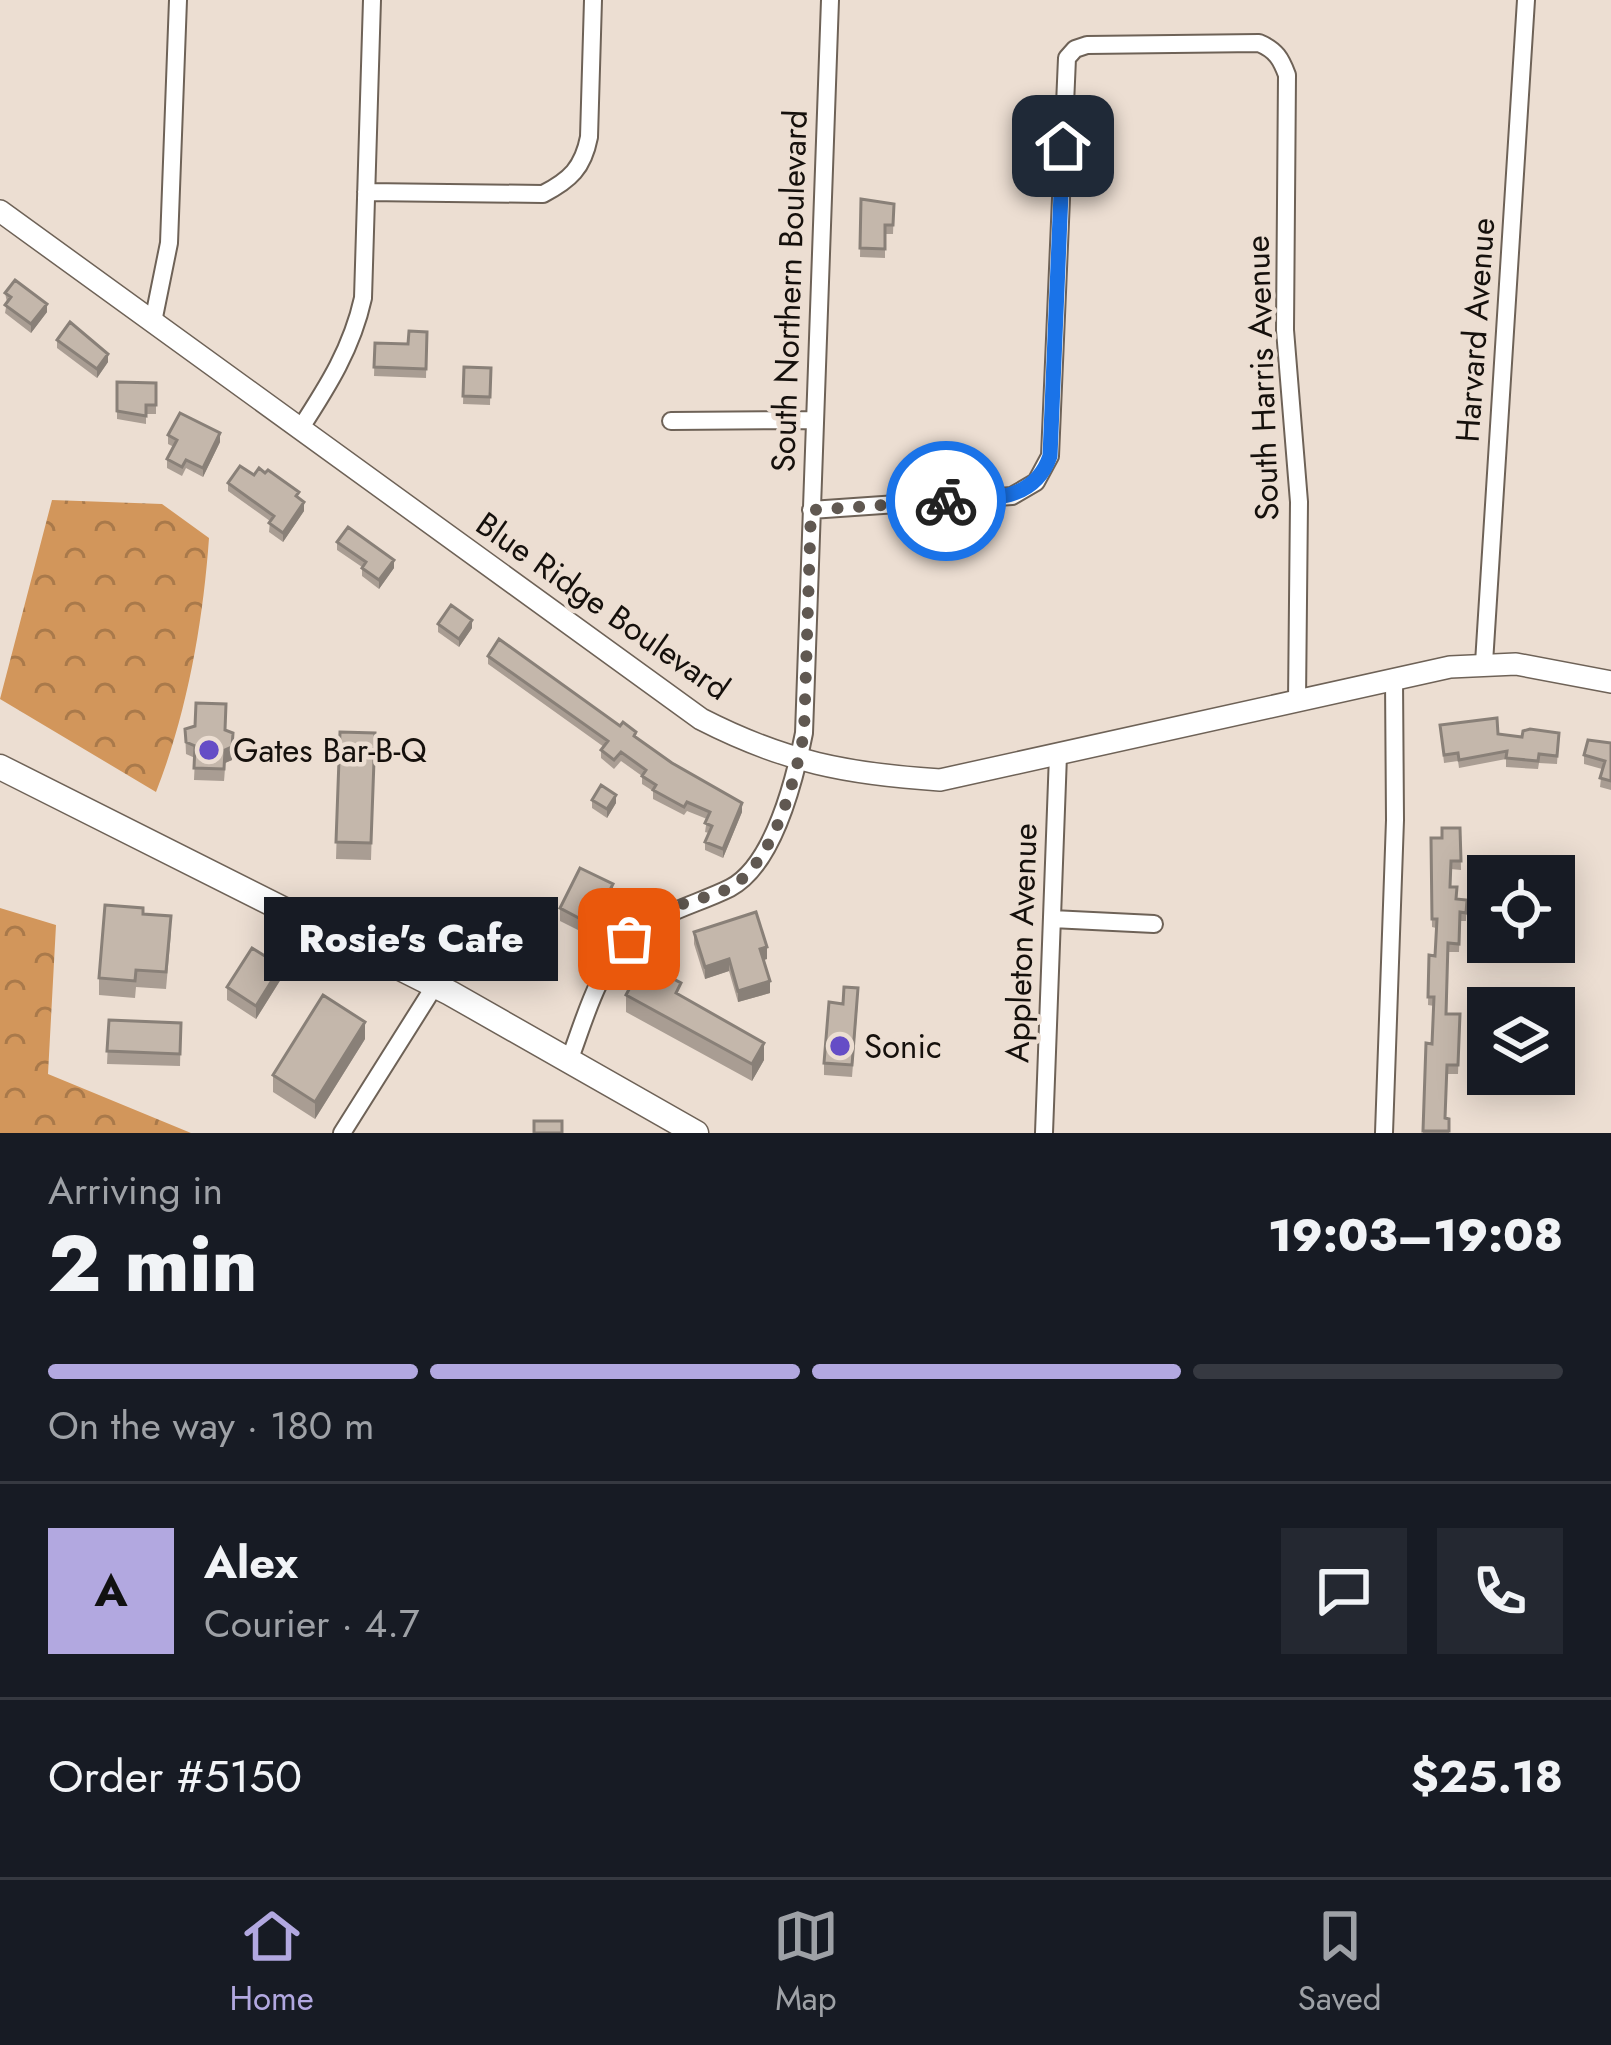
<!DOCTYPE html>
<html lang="en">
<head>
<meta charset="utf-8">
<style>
  :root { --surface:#171b24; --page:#242831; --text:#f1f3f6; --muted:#9ea1a6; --line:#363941; --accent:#b2a8e0 }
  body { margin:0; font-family:Jost,sans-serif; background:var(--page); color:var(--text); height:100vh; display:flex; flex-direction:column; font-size:45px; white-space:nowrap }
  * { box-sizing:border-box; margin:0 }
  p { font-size:39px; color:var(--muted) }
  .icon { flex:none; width:66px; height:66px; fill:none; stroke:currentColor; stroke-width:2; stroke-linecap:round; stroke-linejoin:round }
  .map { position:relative; height:1133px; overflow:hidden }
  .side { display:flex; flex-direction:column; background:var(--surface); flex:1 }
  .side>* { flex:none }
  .buttons { position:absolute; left:1467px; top:855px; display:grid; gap:24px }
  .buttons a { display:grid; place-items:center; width:108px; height:108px; border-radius:0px; background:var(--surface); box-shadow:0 6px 30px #0003; font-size:60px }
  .pin { position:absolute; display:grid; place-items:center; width:102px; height:102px; color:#fff; margin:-51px; border-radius:24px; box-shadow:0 6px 18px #0006 }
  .courier { position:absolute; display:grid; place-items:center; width:120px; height:120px; margin:-60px; border:9px solid #1a73e8; border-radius:50%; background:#fff; color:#222; box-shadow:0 3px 15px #0007 }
  .bubble { position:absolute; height:84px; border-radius:0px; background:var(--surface); box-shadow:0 6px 30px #0003; font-size:39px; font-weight:800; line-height:84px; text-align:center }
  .summary em { font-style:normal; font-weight:800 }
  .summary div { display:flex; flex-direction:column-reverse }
  .summary { display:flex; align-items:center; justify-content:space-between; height:204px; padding:0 48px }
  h1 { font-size:78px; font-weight:800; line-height:90px }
  .bar { display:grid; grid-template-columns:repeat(4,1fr); gap:18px 12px; align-content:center; height:144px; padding:0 48px }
  .bar i { height:15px; border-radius:9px; background:var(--line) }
  .bar .selected { background:var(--accent) }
  .bar p { grid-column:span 4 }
  .line { display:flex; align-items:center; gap:30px; padding:0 48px; border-top:3px solid var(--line) }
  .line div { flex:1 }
  .round { display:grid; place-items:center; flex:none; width:126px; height:126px; border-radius:0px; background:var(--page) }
  .dock { display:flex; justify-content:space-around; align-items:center; height:168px; border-top:3px solid var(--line); background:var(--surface); font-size:33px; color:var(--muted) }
  .dock a { display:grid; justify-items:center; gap:6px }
  .dock .selected { color:var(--accent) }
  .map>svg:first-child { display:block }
  .forest { fill:url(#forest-crowns) }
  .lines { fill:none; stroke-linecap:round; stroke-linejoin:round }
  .minor-casing { stroke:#6e6257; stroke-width:20 }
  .tertiary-casing { stroke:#6e6257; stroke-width:24 }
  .primary-casing { stroke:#6e6257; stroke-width:27 }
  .minor { stroke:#fff; stroke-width:16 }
  .tertiary { stroke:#fff; stroke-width:21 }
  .primary { stroke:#fff; stroke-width:24 }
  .wall { fill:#a99d93 }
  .shaded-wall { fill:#898078 }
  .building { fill:#c4b7ab; stroke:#898078; stroke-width:3 }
  .done { stroke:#605851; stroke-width:12; stroke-dasharray:0 21.6 }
  .route { stroke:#1a73e8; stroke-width:15 }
  .poi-dot { fill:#654dc6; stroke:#ecded2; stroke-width:4.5 }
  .labels { text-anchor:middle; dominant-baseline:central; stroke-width:9; stroke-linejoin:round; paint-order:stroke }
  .street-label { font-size:33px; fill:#15100c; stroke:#ecded2 }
  .poi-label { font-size:33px; fill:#15100c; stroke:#ecded2; text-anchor:start }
</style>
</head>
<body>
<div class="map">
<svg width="1611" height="1133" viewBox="0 0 1611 1133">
  <defs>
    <pattern id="forest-crowns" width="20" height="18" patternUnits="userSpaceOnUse" patternTransform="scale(3)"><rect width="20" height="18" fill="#d2965b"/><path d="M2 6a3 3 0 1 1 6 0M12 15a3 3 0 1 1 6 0" fill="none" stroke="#a9794a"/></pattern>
  </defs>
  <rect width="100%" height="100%" fill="#ecded2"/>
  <path class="forest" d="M52 500 162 504 209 538C203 623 187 713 156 792L0 699Z
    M0 908 56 925 48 1074 191 1133H0Z"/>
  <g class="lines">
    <g class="minor-casing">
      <path id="minor" d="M366 192 543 194C570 180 583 168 589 137L593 0
        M153 322 169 243 178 0
        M671 421 814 420
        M300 429C328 386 352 348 363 298L372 0
        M811 510 1012 496 1036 482 1050 456 1067 58 1075 49 1087 45 1259 43C1276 50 1281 59 1287 75L1285 330 1299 502 1297 701
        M1484 663 1526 0
        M1052 919 1154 924
        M569 1061C585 1019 597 969 631 938 661 911 696 905 730 888 774 865 795 778 804 733L830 0
        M342 1133 434 987
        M1044 1133 1058 755
        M1384 1133 1395 820 1394 679"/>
    </g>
    <g class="tertiary-casing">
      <path id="tertiary" d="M0 211 701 719C785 762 847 774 940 780L1450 667 1516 664 1611 682"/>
    </g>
    <g class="primary-casing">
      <path id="primary" d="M0 767 450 993 696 1133"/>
    </g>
    <use href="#minor" class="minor"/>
    <use href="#tertiary" class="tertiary"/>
    <use href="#primary" class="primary"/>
  </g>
  <path class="wall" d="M861 199 894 204 893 234H885V258L860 257Z
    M5 293 47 312 31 333 5 313 7 302Z
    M427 332 426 378 374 376 375 343 408 344Z
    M57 340 108 362 97 378 57 348Z
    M464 367 491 368 490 405 463 404Z
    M156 383V414H146V424L117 419V411Z
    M168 435 220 442 203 477 186 468 182 476 167 468V459L174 447 168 444Z
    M254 475 299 498 304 511 283 542 269 532 270 521 228 491V483Z
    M337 542 394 568 379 589 362 576V567L337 550Z
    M438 624 472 628 459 647 438 632Z
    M488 656 636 738 742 812 723 858 705 850V842L709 833 705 832 707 819 687 811 684 815 653 799V791L642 784V776L621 761 614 769 601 758V750L604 747 488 664Z
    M1440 725 1522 737 1559 733 1557 764 1539 763 1538 769 1506 767V759L1459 768 1458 761 1444 763Z
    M185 729 225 730 233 746 232 760 225 763 224 781 194 780 195 758 186 754Z
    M340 732 375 733 371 860 336 859Z
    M1611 743V790L1600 787 1602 769 1584 764V755Z
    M592 800 616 803 607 818 592 808Z
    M1460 828 1461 870 1451 869 1450 887 1457 899 1467 900 1466 921H1460L1459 952H1448L1447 1014H1460L1458 1074H1447L1445 1118 1449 1119V1133H1423L1426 1043 1432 1044 1434 1006 1428 1005 1429 955 1435 956 1436 928 1432 927 1431 838H1442Z
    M613 897 592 937 560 921V908Z
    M143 914 171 933 166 989 136 987 135 998 99 995V978Z
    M694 932 767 959 763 960 770 993 738 1002 729 971 705 979 694 944Z
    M281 979 256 1019 227 1000V987Z
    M626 995 681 996 764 1060 752 1081 626 1012Z
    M858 1001 852 1077 824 1075V1063L843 1004Z
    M109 1020 181 1023 180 1066 107 1064Z
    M365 1039 315 1119 273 1092V1075Z"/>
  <path class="shaded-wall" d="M47 304V312L31 333V324Z
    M108 354V362L97 378V369Z
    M220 433V442L203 477V468Z
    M304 502V511L283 542V533Z
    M394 560V568L379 589V580Z
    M472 620V628L459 647V639Z
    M233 733 232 760 225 763 224 781 225 750Z
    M616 795V803L607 818V809Z
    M742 803V812L723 858V849Z
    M613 884V897L592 937V925Z
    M767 947V959L760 961V949Z
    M729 959V971L705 979V967Z
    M281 966V979L256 1019V1006Z
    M770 981V993L738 1002V991Z
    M365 1022V1039L315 1119V1102Z
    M764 1043V1060L752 1081V1064Z"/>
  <path class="building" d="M861 199 894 204 893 225H885V249L860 248Z
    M15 280 47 304 31 324 5 305 11 297 5 293Z
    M70 322 108 354 97 369 57 340Z
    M409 331 427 332 426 369 374 367 375 343 408 344Z
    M464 367 491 368 490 397 463 396Z
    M117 382 156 383V405H146V416L117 411Z
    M180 413 220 433 203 468 186 460 182 467 167 459 177 440 168 435Z
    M240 466 254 475 259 468 265 473 268 470 299 492 296 496 304 502 283 533 269 523 274 516 228 483Z
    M348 527 394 560 379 580 362 568 366 562 337 542Z
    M451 605 472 620 459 639 438 624Z
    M499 639 620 726 623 722 636 732 634 736 672 763 742 803 723 849 705 842 712 826 705 823 710 812 687 802 684 807 653 790 656 785 642 776 646 770 621 752 614 760 601 750 608 741 488 656Z
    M196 703 226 704 225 730 233 733 232 747 225 750 224 769 194 768 195 746 186 742 185 729 195 726Z
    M1497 718 1498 734 1522 737 1523 731 1530 729 1559 733 1557 756 1539 754 1538 761 1506 758 1507 751 1459 760 1458 753 1444 755 1440 725Z
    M340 732 375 733 371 843 336 842Z
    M1588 740 1611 743V781L1600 778 1605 761 1584 755Z
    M601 785 616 795 607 809 592 800Z
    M1442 828H1460L1461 861H1451L1450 887H1457L1456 899 1467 900 1466 913 1460 912 1459 944 1448 943 1446 1014H1460L1458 1065H1447L1445 1118 1449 1119V1131H1423L1426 1043 1432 1044 1434 997H1428L1429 955 1435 956 1437 919H1432L1431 838H1442Z
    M580 868 613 884 592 925 560 908Z
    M105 905 143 908V914L171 916 166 972 136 970 135 981 99 978Z
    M756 912 767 947 760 949 770 981 738 991 729 959 705 967 694 932Z
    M252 948 281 966 256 1006 227 987Z
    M643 963 681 983 676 993 764 1043 752 1064 626 995Z
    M844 987 858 988 852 1065 824 1063 829 1002 843 1004Z
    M323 995 365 1022 315 1102 273 1075Z
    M109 1020 181 1023 180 1054 107 1051Z
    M534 1121H562V1133H534Z"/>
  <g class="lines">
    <path class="done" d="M629 939C644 929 659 915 675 907 695 898 719 896 736 884 776 854 795 780 804 733L811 510 946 501"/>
    <path class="route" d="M946 501C988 498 1034 503 1050 456L1063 146"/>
  </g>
  <g class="poi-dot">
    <circle cx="209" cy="750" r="12"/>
    <circle cx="840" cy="1046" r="12"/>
  </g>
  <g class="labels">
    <g class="street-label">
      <text transform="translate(789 291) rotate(-88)">South Northern Boulevard</text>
      <text transform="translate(1475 330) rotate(-86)">Harvard Avenue</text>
      <text transform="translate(1262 378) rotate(-92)">South Harris Avenue</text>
      <text transform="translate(603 606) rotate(35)">Blue Ridge Boulevard</text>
      <text transform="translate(1021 943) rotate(-88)">Appleton Avenue</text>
    </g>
    <g class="poi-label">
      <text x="233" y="750">Gates Bar-B-Q</text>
      <text x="864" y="1046">Sonic</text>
    </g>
  </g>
</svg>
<div class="buttons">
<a><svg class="icon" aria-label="locate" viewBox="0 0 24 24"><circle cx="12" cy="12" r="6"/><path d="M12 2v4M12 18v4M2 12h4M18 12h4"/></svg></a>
<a><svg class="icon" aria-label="layers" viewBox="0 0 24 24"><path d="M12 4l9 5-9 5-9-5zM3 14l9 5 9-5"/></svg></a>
</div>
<div class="pin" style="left:629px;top:939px;background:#ea580c"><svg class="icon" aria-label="bag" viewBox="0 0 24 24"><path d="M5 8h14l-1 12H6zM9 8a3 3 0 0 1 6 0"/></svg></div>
<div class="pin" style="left:1063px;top:146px;background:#1f2937"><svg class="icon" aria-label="home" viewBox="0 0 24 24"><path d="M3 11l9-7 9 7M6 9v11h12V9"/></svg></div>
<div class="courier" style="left:946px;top:501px"><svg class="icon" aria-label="bike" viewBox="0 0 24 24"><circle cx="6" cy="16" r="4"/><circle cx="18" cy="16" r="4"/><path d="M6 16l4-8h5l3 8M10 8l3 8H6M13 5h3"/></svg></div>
<div class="bubble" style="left:264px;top:897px;width:294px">Rosie's Cafe</div>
</div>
<section class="side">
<div class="summary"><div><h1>2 min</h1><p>Arriving in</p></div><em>19:03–19:08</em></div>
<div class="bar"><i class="selected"></i><i class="selected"></i><i class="selected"></i><i></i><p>On the way · 180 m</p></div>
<div class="line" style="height:216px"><b class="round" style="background:var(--accent);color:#111">A</b><div><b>Alex</b><p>Courier · 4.7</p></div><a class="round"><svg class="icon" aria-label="chat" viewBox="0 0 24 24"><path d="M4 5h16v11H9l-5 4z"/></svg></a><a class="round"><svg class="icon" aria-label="phone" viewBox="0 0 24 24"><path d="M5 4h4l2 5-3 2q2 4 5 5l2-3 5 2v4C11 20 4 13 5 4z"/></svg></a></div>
<div class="line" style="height:156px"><div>Order #5150</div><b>$25.18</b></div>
</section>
<nav class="dock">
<a class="selected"><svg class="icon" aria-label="home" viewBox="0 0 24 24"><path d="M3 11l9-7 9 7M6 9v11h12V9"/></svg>Home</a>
<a><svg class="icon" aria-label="map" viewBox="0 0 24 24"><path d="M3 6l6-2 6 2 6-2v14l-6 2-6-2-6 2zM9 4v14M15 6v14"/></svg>Map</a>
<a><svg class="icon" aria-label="saved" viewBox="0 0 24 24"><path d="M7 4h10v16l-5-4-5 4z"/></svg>Saved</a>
</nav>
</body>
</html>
